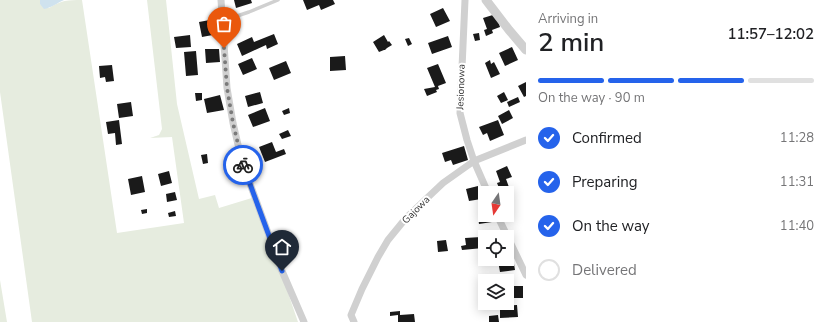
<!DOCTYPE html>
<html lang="en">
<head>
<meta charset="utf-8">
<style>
  :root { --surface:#fff; --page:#f2f2f2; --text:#202124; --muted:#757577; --line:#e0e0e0; --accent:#2563eb }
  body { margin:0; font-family:"Nunito Sans",sans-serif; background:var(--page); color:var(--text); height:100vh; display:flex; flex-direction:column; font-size:15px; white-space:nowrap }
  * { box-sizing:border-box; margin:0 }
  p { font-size:13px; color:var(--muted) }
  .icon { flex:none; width:22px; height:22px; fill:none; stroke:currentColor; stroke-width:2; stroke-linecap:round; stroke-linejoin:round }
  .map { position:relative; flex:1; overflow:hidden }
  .side { display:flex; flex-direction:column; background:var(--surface); width:300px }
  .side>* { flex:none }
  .needle { width:26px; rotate:193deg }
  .fabs { position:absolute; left:478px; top:186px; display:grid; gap:8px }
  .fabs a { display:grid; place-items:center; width:36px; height:36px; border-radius:0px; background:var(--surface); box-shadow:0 2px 10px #0003; font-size:20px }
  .pin { position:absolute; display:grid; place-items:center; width:34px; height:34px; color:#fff; margin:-41px -17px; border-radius:50% 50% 50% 0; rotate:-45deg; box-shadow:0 0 4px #0007 }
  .pin .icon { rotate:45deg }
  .courier { position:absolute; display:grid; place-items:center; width:40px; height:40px; margin:-20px; border:3px solid #2563eb; border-radius:50%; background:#fff; color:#222; box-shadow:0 1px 5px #0007 }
  .head em { font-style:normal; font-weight:600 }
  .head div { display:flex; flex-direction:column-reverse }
  .head { display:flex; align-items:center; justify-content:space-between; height:68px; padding:0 12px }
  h1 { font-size:26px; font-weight:600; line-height:30px }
  .bar { display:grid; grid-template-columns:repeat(4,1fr); gap:6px 4px; align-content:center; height:48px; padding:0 12px }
  .bar i { height:5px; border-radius:3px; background:var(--line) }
  .bar .active { background:var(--accent) }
  .bar p { grid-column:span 4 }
  ol { padding:0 12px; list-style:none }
  li { display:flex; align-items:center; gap:12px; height:44px }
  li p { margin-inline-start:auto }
  li .icon { padding:4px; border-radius:50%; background:var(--accent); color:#fff; stroke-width:4 }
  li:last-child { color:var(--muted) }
  li i { width:22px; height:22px; border:2px solid var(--line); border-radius:50% }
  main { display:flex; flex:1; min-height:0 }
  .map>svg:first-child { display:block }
  .green { fill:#e6ecdf }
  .water { fill:#cfe2ee }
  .building { fill:#1a1a1a }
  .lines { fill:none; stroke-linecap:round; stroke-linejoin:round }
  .service { stroke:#d0d0d0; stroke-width:3.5 }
  .minor { stroke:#d0d0d0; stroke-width:7 }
  .tertiary { stroke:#d0d0d0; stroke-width:9 }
  .done { stroke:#7a7a7a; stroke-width:4; stroke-dasharray:0 7.2 }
  .route { stroke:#2563eb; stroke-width:5 }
  .labels { text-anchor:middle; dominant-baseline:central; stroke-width:4; stroke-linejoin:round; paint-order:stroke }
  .street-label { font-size:10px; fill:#333; stroke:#fff }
</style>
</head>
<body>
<main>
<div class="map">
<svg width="526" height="322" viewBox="0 0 526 322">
  <rect width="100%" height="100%" fill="#fff"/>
  <path class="green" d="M0 0H40V4L49 8C62 0 67 0 82 0L117 233 184 223 172 137 150 138 159 135 162 129 147 0H166L177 104 199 199 215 195 219 208 255 197 298 322H32L0 92Z
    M0 280 7 322H0Z"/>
  <path class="water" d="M40 0H64C57 3 51 8 44 9L40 4Z"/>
  <path class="building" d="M234 0H251L252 3 236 8Z
    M303 0H333L335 4 321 10 319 5 307 10Z
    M443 8 450 21 436 27 430 14Z
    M496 14 500 27 492 30 493 33 486 36 484 30 487 29 483 18Z
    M215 19 218 34 202 37 199 22Z
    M479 33 480 40 475 41 473 34Z
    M274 34 278 44 267 49 266 45 242 56 237 44 252 37 254 42Z
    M190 35 191 47 176 48 174 37Z
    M384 35 388 42 389 41 392 45 387 48 385 50H384L379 52 373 42Z
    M448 36 452 47 432 54 428 43Z
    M409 38 412 44 408 46 405 39Z
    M512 47 518 60 505 66 499 53Z
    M205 49H219L220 62 206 63Z
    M196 51 198 75 186 76 184 52Z
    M345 56 346 70 330 71V57Z
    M252 58 257 69 243 75 238 64Z
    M490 60 491 64 494 62 500 74 491 78 485 63Z
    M286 61 291 73 274 80 269 68Z
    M438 64 446 83 438 86 439 89 436 90 437 92 427 96 424 89 435 87 427 68Z
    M112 65 114 81 106 82 105 77 100 78 99 66Z
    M526 82V96L524 97 518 86Z
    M260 92 263 103 248 107 245 96Z
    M504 92 508 100 501 103 497 96Z
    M195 93H202V100L196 101Z
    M220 95 224 110 207 113 204 99Z
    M518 97 520 102 509 107 507 102Z
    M131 102 133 116 119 118 117 104Z
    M265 108 270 121 253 127 248 115Z
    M289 108 290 113 284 115 282 111Z
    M509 110 513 118 502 124 498 116Z
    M119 120 122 144 116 145 115 133 108 134 106 122Z
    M498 120 504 135 490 141 487 133 483 135 479 127Z
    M288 130 291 136 282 139 279 134Z
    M272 142 276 152 284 149 286 154 265 162 259 147Z
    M464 146 468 160 453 165 451 160 445 162 442 153Z
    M207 154 208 163 203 164 201 155Z
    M507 166 512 177 506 179 510 190 507 191V193H501L497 183 500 182 496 171Z
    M169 171 172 183 161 186 158 174Z
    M142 176 145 192 131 195 128 179Z
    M478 186 481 199 469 201 466 189Z
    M175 192 177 200 167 202 166 194Z
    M485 205V211H479L478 206Z
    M147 209V213L142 214 141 210Z
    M175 211 176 216 169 217 168 213Z
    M485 215H491L492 222 479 224 478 216Z
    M481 237 483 248 462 250 461 246 466 245 465 238Z
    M446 240 448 251 438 252 437 241Z
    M513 258 515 270 500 272 498 261Z
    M513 286H523V298H507V294L513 293Z
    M517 305 518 317 500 318V306Z
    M400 311V315L414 314 415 322H398V315L390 316V312Z
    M498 315 499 322H489V316Z"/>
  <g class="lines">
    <path class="service" d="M222 21 249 12 278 0"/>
    <path class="minor" d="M221 0 227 88 233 123 242 162 282 271 304 322
      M465 0 460 113 467 140 474 161 488 193
      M497 215 526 275
      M354 322 351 315 362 289 378 257 388 240 406 218 443 183 474 161 526 140"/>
    <path class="tertiary" d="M486 0 509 30 526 50"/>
  </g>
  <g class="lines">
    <path class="done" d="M224 48 227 88 233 123 243 165"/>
    <path class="route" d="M243 165 282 271"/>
  </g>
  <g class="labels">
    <g class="street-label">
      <text transform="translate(461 87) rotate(-88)">Jesionowa</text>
      <text transform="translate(416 210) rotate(-45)">Gajowa</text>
    </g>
  </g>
</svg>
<div class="fabs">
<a><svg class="needle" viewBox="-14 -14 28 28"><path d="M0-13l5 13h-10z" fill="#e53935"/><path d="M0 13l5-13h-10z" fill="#757577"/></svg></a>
<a><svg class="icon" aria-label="locate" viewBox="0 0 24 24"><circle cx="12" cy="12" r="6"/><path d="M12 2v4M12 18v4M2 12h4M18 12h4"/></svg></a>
<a><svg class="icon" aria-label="layers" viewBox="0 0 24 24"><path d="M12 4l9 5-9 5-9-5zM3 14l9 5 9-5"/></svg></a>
</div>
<div class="pin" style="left:224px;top:48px;background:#ea580c"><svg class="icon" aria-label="bag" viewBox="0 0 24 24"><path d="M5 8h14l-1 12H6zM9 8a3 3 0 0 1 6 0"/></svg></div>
<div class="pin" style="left:282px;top:271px;background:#1f2937"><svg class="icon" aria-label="home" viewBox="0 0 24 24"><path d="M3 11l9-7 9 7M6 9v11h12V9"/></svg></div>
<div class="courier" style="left:243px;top:165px"><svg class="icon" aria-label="bike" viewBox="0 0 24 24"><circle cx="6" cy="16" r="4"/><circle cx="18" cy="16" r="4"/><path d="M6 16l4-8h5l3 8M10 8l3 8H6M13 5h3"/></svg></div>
</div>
<section class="side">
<div class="head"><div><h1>2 min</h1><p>Arriving in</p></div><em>11:57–12:02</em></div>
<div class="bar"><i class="active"></i><i class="active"></i><i class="active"></i><i></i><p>On the way · 90 m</p></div>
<ol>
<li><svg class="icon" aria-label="check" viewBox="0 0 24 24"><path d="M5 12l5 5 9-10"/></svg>Confirmed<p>11:28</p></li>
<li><svg class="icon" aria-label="check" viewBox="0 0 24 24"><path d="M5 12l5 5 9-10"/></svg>Preparing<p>11:31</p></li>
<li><svg class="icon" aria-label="check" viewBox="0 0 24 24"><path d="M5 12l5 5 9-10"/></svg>On the way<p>11:40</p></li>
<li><i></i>Delivered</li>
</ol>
</section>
</main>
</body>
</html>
